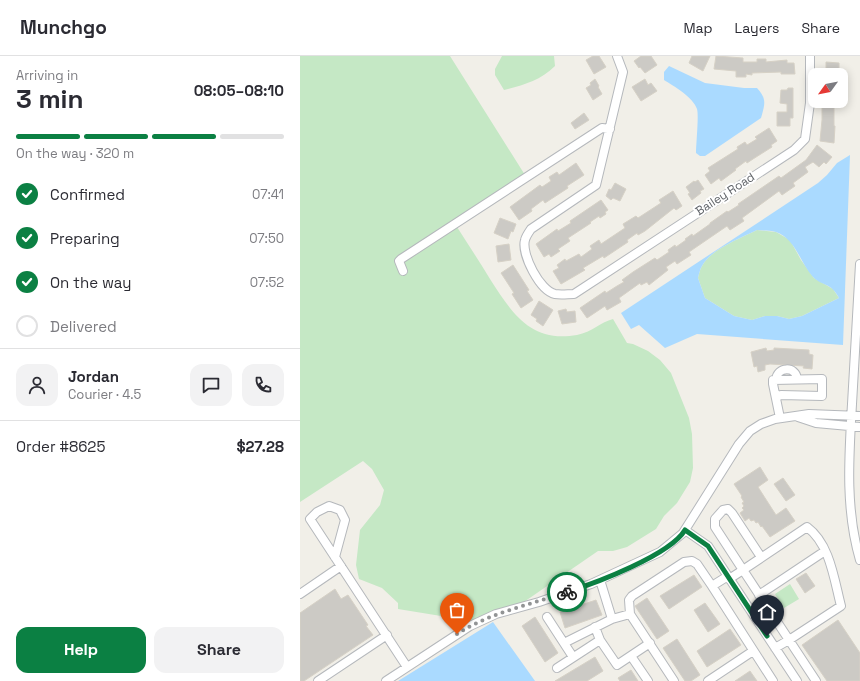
<!DOCTYPE html>
<html lang="en">
<head>
<meta charset="utf-8">
<style>
  :root { --surface:#fff; --page:#f2f2f3; --text:#2b2b33; --muted:#7c7c81; --line:#e1e1e2; --accent:#0b8043 }
  body { margin:0; font-family:"Space Grotesk",sans-serif; background:var(--page); color:var(--text); height:100vh; display:flex; flex-direction:column; font-size:15px; white-space:nowrap }
  * { box-sizing:border-box; margin:0 }
  p { font-size:13px; color:var(--muted) }
  .icon { flex:none; width:22px; height:22px; fill:none; stroke:currentColor; stroke-width:2; stroke-linecap:round; stroke-linejoin:round }
  .map { position:relative; flex:1; overflow:hidden }
  .panel { display:flex; flex-direction:column; background:var(--surface); width:300px }
  .panel>* { flex:none }
  .needle { width:26px; rotate:237deg }
  .controls { position:absolute; left:508px; top:12px; display:grid; gap:8px }
  .controls a { display:grid; place-items:center; width:40px; height:40px; border-radius:8px; background:var(--surface); box-shadow:0 2px 10px #0003; font-size:20px }
  .pin { position:absolute; display:grid; place-items:center; width:34px; height:34px; color:#fff; margin:-41px -17px; border-radius:50% 50% 50% 0; rotate:-45deg; box-shadow:0 0 4px #0007 }
  .pin .icon { rotate:45deg }
  .courier { position:absolute; display:grid; place-items:center; width:40px; height:40px; margin:-20px; border:3px solid #0b8043; border-radius:50%; background:#fff; color:#222; box-shadow:0 1px 5px #0007 }
  .overview em { font-style:normal; font-weight:700 }
  .overview div { display:flex; flex-direction:column-reverse }
  .overview { display:flex; align-items:center; justify-content:space-between; height:68px; padding:0 16px }
  h1 { font-size:26px; font-weight:700; line-height:30px }
  .bar { display:grid; grid-template-columns:repeat(4,1fr); gap:6px 4px; align-content:center; height:48px; padding:0 16px }
  .bar i { height:5px; border-radius:3px; background:var(--line) }
  .bar .selected { background:var(--accent) }
  .bar p { grid-column:span 4 }
  .line { display:flex; align-items:center; gap:10px; padding:0 16px; border-top:1px solid var(--line) }
  .line div { flex:1 }
  .round { display:grid; place-items:center; flex:none; width:42px; height:42px; border-radius:12px; background:var(--page) }
  ol { padding:0 16px; list-style:none }
  li { display:flex; align-items:center; gap:12px; height:44px }
  li p { margin-inline-start:auto }
  li .icon { padding:4px; border-radius:50%; background:var(--accent); color:#fff; stroke-width:4 }
  li:last-child { color:var(--muted) }
  li i { width:22px; height:22px; border:2px solid var(--line); border-radius:50% }
  .button { display:flex; gap:8px; margin-top:auto; padding:8px 16px }
  .button a { flex:1; height:46px; border-radius:12px; background:var(--accent); color:#fff; font-size:16px; font-weight:700; line-height:46px; text-align:center }
  .button a+a { background:var(--page); color:var(--text) }
  header { display:flex; align-items:center; gap:24px; box-sizing:border-box; height:56px; padding:0 20px; background:var(--surface); border-bottom:1px solid var(--line) }
  header strong { font-size:19px }
  nav { display:flex; gap:22px; margin-inline-start:auto; font-size:14px }
  main { display:flex; flex:1; min-height:0 }
  .map>svg:first-child { display:block }
  .green { fill:#c5e8c5 }
  .water { fill:#aadaff; fill-rule:evenodd }
  .building { fill:#cccac5; stroke:#d6d1c6 }
  .lines { fill:none; stroke-linecap:round; stroke-linejoin:round }
  .minor-casing { stroke:#b5b8bc; stroke-width:10 }
  .minor { stroke:#fff; stroke-width:8 }
  .done { stroke:#929495; stroke-width:4; stroke-dasharray:0 7.2 }
  .route { stroke:#0b8043; stroke-width:5 }
  .labels { text-anchor:middle; dominant-baseline:central; stroke-width:4; stroke-linejoin:round; paint-order:stroke }
  .street-label { font-size:12px; fill:#5f6368; stroke:#fff }
</style>
</head>
<body>
<header>
<strong>Munchgo</strong>
<nav><a>Map</a><a>Layers</a><a>Share</a></nav>
</header>
<main>
<section class="panel">
<div class="overview"><div><h1>3 min</h1><p>Arriving in</p></div><em>08:05–08:10</em></div>
<div class="bar"><i class="selected"></i><i class="selected"></i><i class="selected"></i><i></i><p>On the way · 320 m</p></div>
<ol>
<li><svg class="icon" aria-label="check" viewBox="0 0 24 24"><path d="M5 12l5 5 9-10"/></svg>Confirmed<p>07:41</p></li>
<li><svg class="icon" aria-label="check" viewBox="0 0 24 24"><path d="M5 12l5 5 9-10"/></svg>Preparing<p>07:50</p></li>
<li><svg class="icon" aria-label="check" viewBox="0 0 24 24"><path d="M5 12l5 5 9-10"/></svg>On the way<p>07:52</p></li>
<li><i></i>Delivered</li>
</ol>
<div class="line" style="height:72px"><a class="round"><svg class="icon" aria-label="person" viewBox="0 0 24 24"><circle cx="12" cy="8" r="4"/><path d="M4 21q1-7 8-7t8 7"/></svg></a><div><b>Jordan</b><p>Courier · 4.5</p></div><a class="round"><svg class="icon" aria-label="chat" viewBox="0 0 24 24"><path d="M4 5h16v11H9l-5 4z"/></svg></a><a class="round"><svg class="icon" aria-label="phone" viewBox="0 0 24 24"><path d="M5 4h4l2 5-3 2q2 4 5 5l2-3 5 2v4C11 20 4 13 5 4z"/></svg></a></div>
<div class="line" style="height:52px"><div>Order #8625</div><b>$27.28</b></div>
<div class="button"><a>Help</a><a>Share</a></div>
</section>
<div class="map">
<svg width="560" height="625" viewBox="0 0 560 625">
  <rect width="100%" height="100%" fill="#f1efe8"/>
  <path class="green" d="M0 0H150L225 119 158 161 157 171C168 188 179 205 190 223 212 257 230 287 277 279 292 276 301 266 313 263L327 287 333 288 348 295 360 304 371 317 389 362 392 378 393 412 390 426 377 447 364 460 356 473 327 491 313 495H298L221 548 164 570 141 560 98 553V547L82 532 59 523 56 509 60 474 80 449 84 434 72 413 63 405 0 446Z
    M202 0H254L255 10C240 25 223 29 204 34L195 19V13Z
    M457 174 476 176 490 184 501 204 514 222 533 233 539 242 502 260 489 263 477 260H465L452 264 434 260 405 242 398 222C399 218 400 213 402 210 411 193 441 182 457 174Z
    M490 528 499 543 484 552 475 538Z"/>
  <path class="water" d="M369 10 405 27 444 32H457C467 43 465 48 461 62L405 100H400L396 97C396 88 399 59 397 53 393 41 374 30 364 24V16Z
    M550 99 543 289 397 278 365 292 339 269 331 273 321 257 518 127 527 119 537 107ZM457 174C463 175 471 174 476 176 496 183 500 207 513 221 523 231 531 226 539 242L502 260 489 263 477 260H465L452 264 434 260 405 242 398 222C399 218 400 213 402 210 411 193 441 182 457 174Z
    M193 566 235 625H98Z"/>
  <path class="building" d="M293 0H299L306 11 294 18 286 4Z
    M341 0H351L357 9 345 17 340 11 339 12 334 5Z
    M392 0H410L403 15 389 7Z
    M416 0 443 2V6H457V3H466V6L487 4V7H494L495 18H481V16L452 17V19L446 18V21H436V15L414 13Z
    M526 6 539 7V19H524V14H526Z
    M295 23 299 30 298 31 302 38 293 44 286 32 291 29 290 27Z
    M345 23 348 29 351 27 357 35 341 45 332 31Z
    M488 32H493V62H490V70H477V56H487V48L480 47 481 34H487Z
    M522 47 534 48V70H535L534 87 520 85 522 64Z
    M284 57 289 64 275 73 271 67Z
    M469 72 477 85 471 89 472 91 453 103 447 107 446 105 435 113 436 114 421 125 419 122 411 128 405 119 410 115 408 112 438 93 437 91 445 86 447 89 457 83 455 81Z
    M517 89 532 101 526 108 524 106 519 111 513 106 505 111 508 116 493 127 495 130 482 139 479 135 442 162 444 165 430 174 427 170 389 196 391 199 377 208 375 205 366 211 368 214 349 229 347 226 341 229 340 227 319 242 321 246 307 254 305 250 287 262 280 252 305 235 306 237 317 230 324 226 322 224 333 216 355 202 357 204 369 196 368 194 375 189 376 191 386 184 385 183 392 178 393 180 410 168V167L427 155 428 156 439 149 438 148 479 120 481 122 506 104Z
    M276 107 284 119 267 130 268 132 245 147 243 144 231 153 232 155 219 164 210 151 240 129 242 131 251 125 249 121 257 116 259 119Z
    M398 124 404 133 400 135 401 137 392 144 388 138 390 137 386 131 394 125 395 126Z
    M315 127 326 133 320 145 313 142 311 144 306 140 309 133 311 134Z
    M373 135 382 150 376 154 374 152 345 175 338 179 337 177 327 184 328 186 304 202 303 200 283 212 285 214 261 228 253 215 259 212 257 209 265 203 266 205 279 198 281 201 292 193 290 190 299 184 301 188 325 172 323 168 336 160 338 162 361 147 359 144Z
    M301 144 308 154 305 156 306 158 300 162 299 160 290 166 291 167 268 182 270 185 258 193 260 195 251 201 249 198 244 201 236 188 257 173 258 175 271 167 270 165Z
    M200 162 216 168 213 176 211 175 208 183 194 177Z
    M209 188 211 204 198 206 196 190Z
    M213 209 229 234 227 235 233 244 221 252 212 238 214 237 201 217Z
    M239 245 253 254 243 270 236 265 237 263 231 259Z
    M266 253 267 256 275 255 276 266 262 268 258 255Z
    M466 292 467 295 474 294V292L509 294V298L513 299 512 313 503 312 504 310 470 308 465 309V314L458 316 457 310 454 311 451 296Z
    M460 411 468 424 458 431 476 459 486 452 495 465 470 481 462 470 461 471 458 466 456 467 454 464 451 465 449 462 445 465 440 457 444 454 442 452 444 450 442 447 444 446 441 441 442 440 434 428Z
    M483 422 495 439 486 445 474 428Z
    M506 517 515 530 505 537 496 523Z
    M394 519 402 531 369 553 360 540Z
    M35 533 41 543 48 539 68 569 66 570 73 579 4 625H0V557Z
    M347 542 369 575 357 583 335 550Z
    M296 544 302 559 265 572 260 556Z
    M405 547 420 568 408 576 394 554Z
    M235 561 258 597 245 606 222 570Z
    M538 564 560 597V625H527L502 589Z
    M430 573 441 589 407 611 397 595Z
    M377 583 400 619 391 625H385L363 592Z
    M295 601 303 615 287 625H255Z
    M331 614 338 625H320L318 622Z
    M450 615 457 625H435Z"/>
  <g class="lines">
    <g class="minor-casing">
      <path id="minor" d="M317 0 323 16 296 129 231 173C229 176 226 180 225 184 221 198 240 235 255 238 261 239 268 238 274 238L494 94 505 83 510 47V0
        M560 208C557 255 555 301 552 348 549 400 545 453 560 504
        M103 215 99 205 101 203 302 72 310 73
        M476 324C477 310 496 310 497 323
        M476 341 481 339 522 340V323L473 324V328L480 362
        M498 361 516 367 560 371
        M385 474 408 490 497 625
        M35 501 45 464 40 454 29 450 17 456 10 463 107 611
        M429 523 443 514 415 471V463L423 454 428 453 432 457 461 501
        M300 524 312 563
        M412 530 428 520
        M0 538 41 510
        M459 539 525 495
        M247 561 273 601
        M295 571 300 584 317 609 350 587
        M264 587 312 563 330 558
        M475 592 489 584 541 550C534 523 530 488 507 471L443 514C467 551 492 588 516 625
        M331 600 348 625
        M257 612 300 584
        M18 625 87 579
        M86 625 170 570 196 558 239 546 291 528 360 496 383 477 439 388 450 375 461 368 475 363 509 358 560 360
        M374 625 330 558 329 544 332 540 384 506 392 505 397 508 412 530 473 625
        M408 625 453 595"/>
    </g>
    <use href="#minor" class="minor"/>
  </g>
  <g class="lines">
    <path class="done" d="M157 578C191 556 230 549 267 536"/>
    <path class="route" d="M267 536C296 527 370 499 385 474L408 490 467 580"/>
  </g>
  <g class="labels">
    <g class="street-label">
      <text transform="translate(425 138) rotate(-33)">Bailey Road</text>
    </g>
  </g>
</svg>
<div class="controls">
<a><svg class="needle" viewBox="-14 -14 28 28"><path d="M0-13l5 13h-10z" fill="#e53935"/><path d="M0 13l5-13h-10z" fill="#7c7c81"/></svg></a>
</div>
<div class="pin" style="left:157px;top:578px;background:#ea580c"><svg class="icon" aria-label="bag" viewBox="0 0 24 24"><path d="M5 8h14l-1 12H6zM9 8a3 3 0 0 1 6 0"/></svg></div>
<div class="pin" style="left:467px;top:580px;background:#1f2937"><svg class="icon" aria-label="home" viewBox="0 0 24 24"><path d="M3 11l9-7 9 7M6 9v11h12V9"/></svg></div>
<div class="courier" style="left:267px;top:536px"><svg class="icon" aria-label="bike" viewBox="0 0 24 24"><circle cx="6" cy="16" r="4"/><circle cx="18" cy="16" r="4"/><path d="M6 16l4-8h5l3 8M10 8l3 8H6M13 5h3"/></svg></div>
</div>
</main>
</body>
</html>
